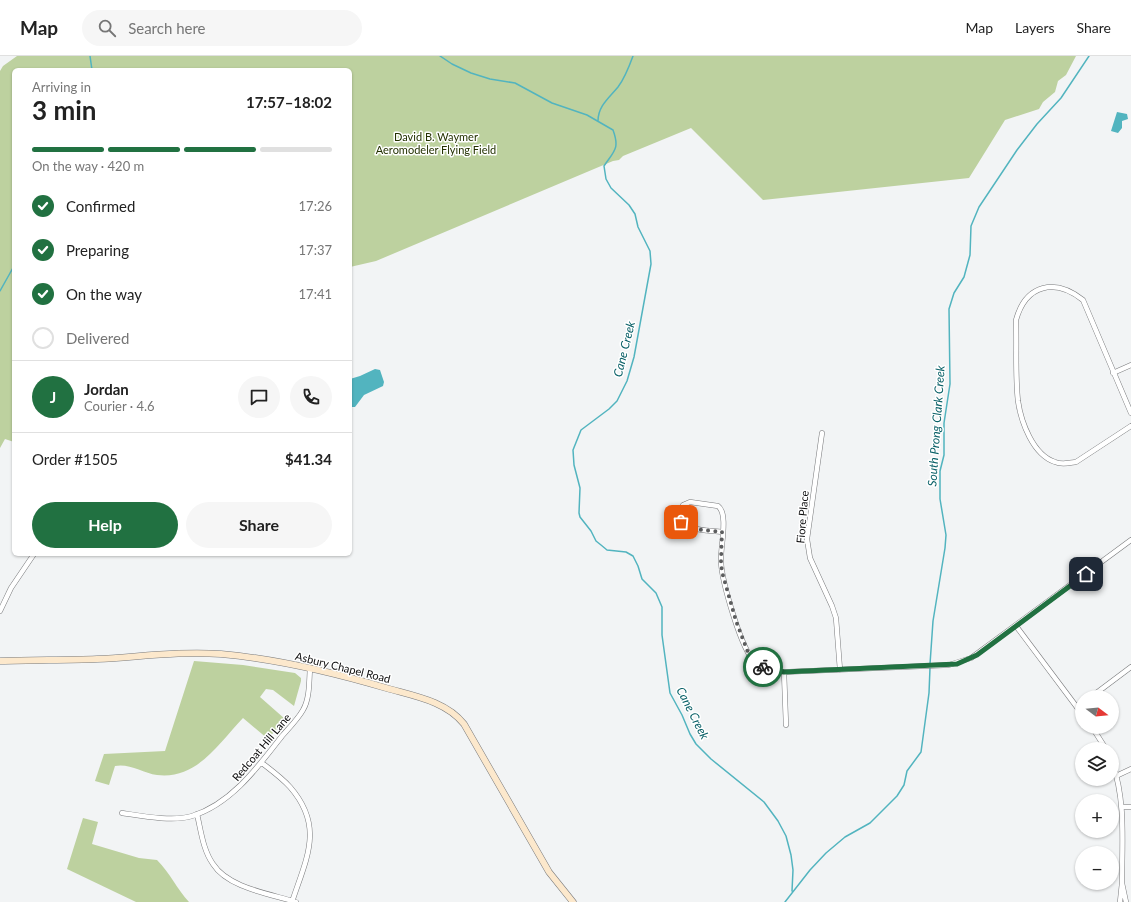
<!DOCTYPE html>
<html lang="en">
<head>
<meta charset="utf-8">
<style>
  :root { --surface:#fff; --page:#f6f6f6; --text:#222; --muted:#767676; --line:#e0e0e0; --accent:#217141 }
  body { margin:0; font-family:Lato,sans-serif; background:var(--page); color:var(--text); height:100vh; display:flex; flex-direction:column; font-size:15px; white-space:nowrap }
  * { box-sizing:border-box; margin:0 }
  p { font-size:13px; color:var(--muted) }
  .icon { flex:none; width:22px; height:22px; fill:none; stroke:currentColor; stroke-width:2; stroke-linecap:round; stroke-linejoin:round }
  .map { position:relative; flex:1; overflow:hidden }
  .sheet { position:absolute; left:12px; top:12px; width:340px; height:488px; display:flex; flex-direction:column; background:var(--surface); border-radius:6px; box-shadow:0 1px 3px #0004 }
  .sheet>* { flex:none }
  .needle { width:26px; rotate:106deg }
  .tools { position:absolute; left:1075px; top:634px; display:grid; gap:8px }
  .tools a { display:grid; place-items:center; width:44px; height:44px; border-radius:50%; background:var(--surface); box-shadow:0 1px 3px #0004; font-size:20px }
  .pin { position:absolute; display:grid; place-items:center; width:34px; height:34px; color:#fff; margin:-17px; border-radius:8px; box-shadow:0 2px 6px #0006 }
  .courier { position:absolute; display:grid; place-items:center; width:40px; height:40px; margin:-20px; border:3px solid #217141; border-radius:50%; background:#fff; color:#222; box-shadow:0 1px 5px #0007 }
  .summary em { font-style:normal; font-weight:700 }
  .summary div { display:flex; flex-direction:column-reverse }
  .summary { display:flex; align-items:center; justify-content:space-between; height:68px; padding:0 20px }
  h1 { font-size:26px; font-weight:700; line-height:30px }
  .bar { display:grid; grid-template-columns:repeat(4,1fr); gap:6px 4px; align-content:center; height:48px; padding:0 20px }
  .bar i { height:5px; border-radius:3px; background:var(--line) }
  .bar .selected { background:var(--accent) }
  .bar p { grid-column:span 4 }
  .line { display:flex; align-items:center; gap:10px; padding:0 20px; border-top:1px solid var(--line) }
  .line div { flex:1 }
  .round { display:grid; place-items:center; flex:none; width:42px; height:42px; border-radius:21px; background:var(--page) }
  ol { padding:0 20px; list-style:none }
  li { display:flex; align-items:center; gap:12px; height:44px }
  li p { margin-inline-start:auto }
  li .icon { padding:4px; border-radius:50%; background:var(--accent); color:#fff; stroke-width:4 }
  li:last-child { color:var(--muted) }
  li i { width:22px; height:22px; border:2px solid var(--line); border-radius:50% }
  .cta { display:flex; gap:8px; margin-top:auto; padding:8px 20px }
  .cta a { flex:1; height:46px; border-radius:24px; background:var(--accent); color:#fff; font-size:16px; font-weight:700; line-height:46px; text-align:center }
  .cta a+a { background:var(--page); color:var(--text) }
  header { display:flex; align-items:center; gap:24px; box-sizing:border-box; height:56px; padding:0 20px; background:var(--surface); border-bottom:1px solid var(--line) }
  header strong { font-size:19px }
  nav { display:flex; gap:22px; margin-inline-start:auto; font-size:14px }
  .search { width:280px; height:36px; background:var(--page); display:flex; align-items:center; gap:10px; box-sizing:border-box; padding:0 14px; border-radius:22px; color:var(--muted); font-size:15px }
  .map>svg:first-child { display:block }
  .green { fill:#bdd19f }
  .water { fill:#52b4bf }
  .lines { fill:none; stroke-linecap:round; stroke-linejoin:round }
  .stream { stroke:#52b4bf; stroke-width:1.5 }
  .minor-casing { stroke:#797a7c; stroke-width:5.5 }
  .secondary-casing { stroke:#797a7c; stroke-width:7 }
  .minor { stroke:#fff; stroke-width:4.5 }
  .secondary { stroke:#fce8cc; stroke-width:6 }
  .done { stroke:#5c5d5e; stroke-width:4; stroke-dasharray:0 7.2 }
  .route { stroke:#217141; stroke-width:5 }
  .labels { text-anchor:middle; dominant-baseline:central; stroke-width:3; stroke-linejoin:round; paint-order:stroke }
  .park-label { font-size:11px; fill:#233100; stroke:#fff }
  .street-label { font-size:11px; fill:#0c0c0d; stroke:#fff }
  .water-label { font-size:12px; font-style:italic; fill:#096067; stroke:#fff }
</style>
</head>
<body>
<header>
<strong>Map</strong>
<div class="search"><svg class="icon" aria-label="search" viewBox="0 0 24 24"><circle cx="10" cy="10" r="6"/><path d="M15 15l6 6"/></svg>Search here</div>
<nav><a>Map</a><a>Layers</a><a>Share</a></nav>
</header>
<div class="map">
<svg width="1131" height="846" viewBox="0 0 1131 846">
  <rect width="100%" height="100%" fill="#f2f4f5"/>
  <path class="green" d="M17 0H1076L1066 19 1058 25 1055 36 1043 46 1039 53 1005 64 969 122 763 144 691 72 623 100 619 104 613 105 376 205 350 211V14H14V386L5 383 0 392V15L3 10Z
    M194 605 243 609 295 617 301 622V625L294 650 273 634 266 633 260 641 285 663 268 683 243 662C219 687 197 724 157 719 143 717 129 707 115 710L109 729 95 725 104 698 165 695Z
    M83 762 98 766 92 788 139 802 157 804C170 817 177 833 189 846H136L67 813Z"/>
  <path class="water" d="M1117 56 1127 58 1128 63 1122 65V72L1118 77 1111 75Z
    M375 313 380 314 384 326 383 330 364 339 355 351H351L350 323 360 320Z"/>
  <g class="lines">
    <path class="stream" d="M90 0 92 14
      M440 0 452 8 471 17 490 23 515 27 552 47 587 59 613 74C620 93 614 95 604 110L606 123 611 132 629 149 635 158 638 171 650 195 651 208 634 301 627 325 617 345 609 353 581 374 573 394 574 409 580 432 579 457 580 461 591 475 596 485 601 489 607 494 626 496 633 500 638 510 642 523 656 537 662 551V579L670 637 682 659 690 678 696 688 711 703 764 746 778 765 786 780 791 799 793 814 792 835
      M598 65C598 50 609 42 618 31 625 22 629 11 633 0
      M0 235 14 210
      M930 608 933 565 945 492 946 479 940 443V415L944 399V367L950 328 949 253 954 237 964 221 970 199 971 170 979 151 1017 94 1037 68 1061 42 1089 0
      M785 846 810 814 826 797 845 781 870 767 897 740 904 729 907 715 921 696 929 637 930 612"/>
    <g class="minor-casing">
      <path id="minor" d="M1113 317 1131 309
        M1131 357 1083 244C1055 222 1026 228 1016 264 1017 291 1015 319 1018 345 1021 366 1033 399 1055 406 1062 409 1069 407 1076 406L1131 370
        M822 377 807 483 810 502 832 550 836 562 840 614
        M722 476C708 474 686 476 679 461L683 449 690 446 718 450C729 458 720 492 721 506 722 525 741 594 755 606 762 613 774 615 784 616L949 609 971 602 1131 484
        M0 555 11 532 34 498
        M1016 570 1082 658
        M784 616 786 669
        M1091 641 1131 611
        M1092 671 1106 693
        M1112 706C1126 744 1122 787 1122 827
        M262 707C271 714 282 722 290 731 325 771 306 803 292 846
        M1116 720 1131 713
        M1122 751H1131
        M122 757C142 760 173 766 192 760 231 748 258 711 282 680 289 672 298 663 303 654 310 642 309 625 310 612
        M197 758C201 775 203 794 213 808 228 832 271 838 296 846
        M1120 846 1122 827 1126 846"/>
    </g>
    <g class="secondary-casing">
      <path id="secondary" d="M0 605C32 604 65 604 97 603 138 601 180 595 221 598 277 603 332 616 386 632 414 640 446 645 464 668L549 816 573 846"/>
    </g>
    <use href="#minor" class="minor"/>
    <use href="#secondary" class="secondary"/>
  </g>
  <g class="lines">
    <path class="done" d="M681 466C691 475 709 474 722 476L721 505 722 516 736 565 749 599 756 607 763 611"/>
    <path class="route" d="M763 611 784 616 957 608 977 599 1086 518"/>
  </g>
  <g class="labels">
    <g class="park-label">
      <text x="436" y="80">David B. Waymer<tspan x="436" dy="13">Aeromodeler Flying Field</tspan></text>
    </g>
    <g class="street-label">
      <text transform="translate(802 461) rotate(-85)">Fiore Place</text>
      <text transform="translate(343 611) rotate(14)">Asbury Chapel Road</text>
      <text transform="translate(261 691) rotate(-50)">Redcoat Hill Lane</text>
    </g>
    <g class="water-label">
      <text transform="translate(624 293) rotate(-76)">Cane Creek</text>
      <text transform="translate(936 370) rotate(-86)">South Prong Clark Creek</text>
      <text transform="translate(693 657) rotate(63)">Cane Creek</text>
    </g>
  </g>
</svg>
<div class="tools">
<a><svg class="needle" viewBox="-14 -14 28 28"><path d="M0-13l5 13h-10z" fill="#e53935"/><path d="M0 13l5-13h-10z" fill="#767676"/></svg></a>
<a><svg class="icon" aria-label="layers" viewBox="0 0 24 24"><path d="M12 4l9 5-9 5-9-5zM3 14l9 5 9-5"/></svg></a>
<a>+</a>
<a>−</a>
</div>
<div class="pin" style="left:681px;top:466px;background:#ea580c"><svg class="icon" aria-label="bag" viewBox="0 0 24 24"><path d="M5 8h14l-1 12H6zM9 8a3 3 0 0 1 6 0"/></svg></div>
<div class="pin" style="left:1086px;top:518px;background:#1f2937"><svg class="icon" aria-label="home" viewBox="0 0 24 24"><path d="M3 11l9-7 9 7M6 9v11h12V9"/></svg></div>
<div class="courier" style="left:763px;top:611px"><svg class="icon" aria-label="bike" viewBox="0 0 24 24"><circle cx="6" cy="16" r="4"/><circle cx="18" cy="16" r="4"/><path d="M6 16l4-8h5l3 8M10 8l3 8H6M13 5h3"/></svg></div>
<section class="sheet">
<div class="summary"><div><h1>3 min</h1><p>Arriving in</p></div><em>17:57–18:02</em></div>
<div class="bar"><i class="selected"></i><i class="selected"></i><i class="selected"></i><i></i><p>On the way · 420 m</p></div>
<ol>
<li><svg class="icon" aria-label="check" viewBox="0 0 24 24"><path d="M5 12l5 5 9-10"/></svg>Confirmed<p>17:26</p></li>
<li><svg class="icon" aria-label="check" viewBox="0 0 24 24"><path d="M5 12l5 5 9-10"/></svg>Preparing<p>17:37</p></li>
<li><svg class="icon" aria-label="check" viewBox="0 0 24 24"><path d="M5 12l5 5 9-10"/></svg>On the way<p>17:41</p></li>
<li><i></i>Delivered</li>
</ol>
<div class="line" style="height:72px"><b class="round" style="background:var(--accent);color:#fff">J</b><div><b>Jordan</b><p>Courier · 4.6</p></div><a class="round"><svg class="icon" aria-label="chat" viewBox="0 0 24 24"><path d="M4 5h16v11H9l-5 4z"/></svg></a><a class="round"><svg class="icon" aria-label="phone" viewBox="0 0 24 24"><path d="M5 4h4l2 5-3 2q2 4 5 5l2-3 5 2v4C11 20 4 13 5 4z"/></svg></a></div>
<div class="line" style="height:52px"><div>Order #1505</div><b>$41.34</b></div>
<div class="cta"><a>Help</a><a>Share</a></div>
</section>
</div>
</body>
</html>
